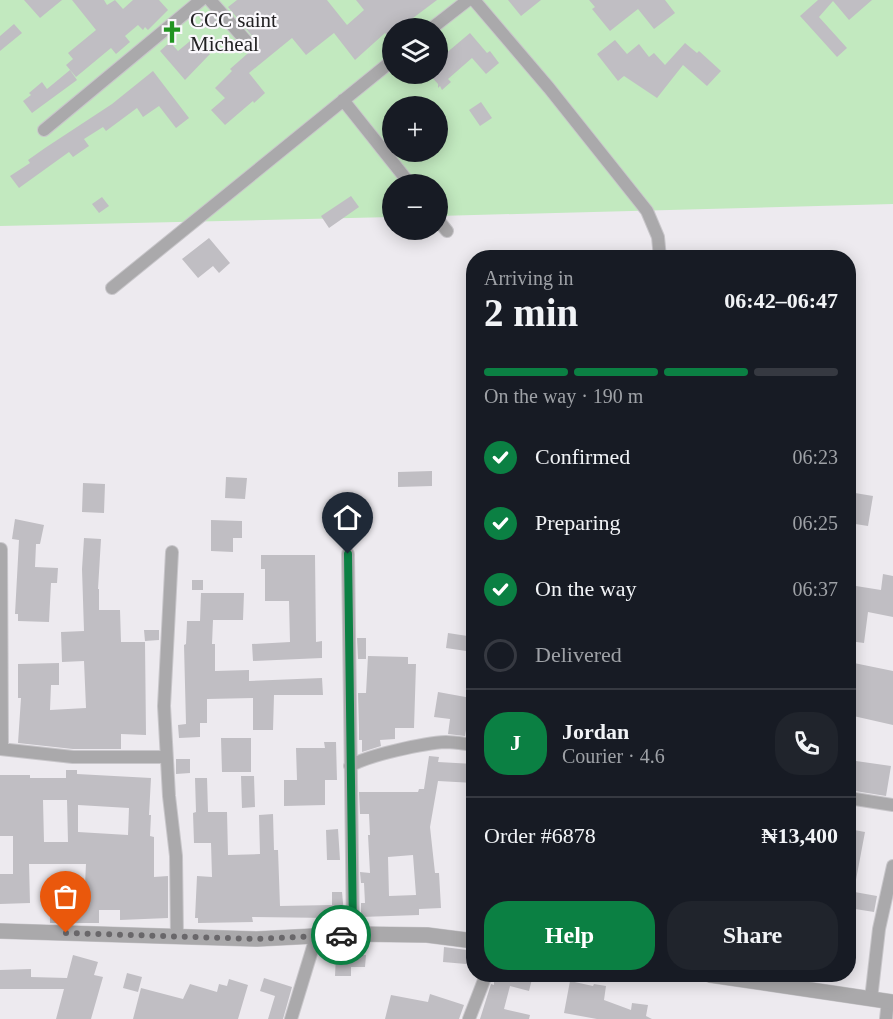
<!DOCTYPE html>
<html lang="en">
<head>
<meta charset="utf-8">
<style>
  :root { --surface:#171b24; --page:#20242c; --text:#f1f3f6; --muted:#9ea1a6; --line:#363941; --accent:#0b8043 }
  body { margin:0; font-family:"Times New Roman",serif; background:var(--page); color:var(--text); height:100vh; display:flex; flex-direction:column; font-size:22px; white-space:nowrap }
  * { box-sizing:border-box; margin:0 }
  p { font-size:20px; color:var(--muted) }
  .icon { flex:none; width:33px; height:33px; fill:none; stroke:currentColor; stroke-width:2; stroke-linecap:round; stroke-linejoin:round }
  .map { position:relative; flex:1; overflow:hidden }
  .sheet { position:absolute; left:466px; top:250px; width:390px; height:732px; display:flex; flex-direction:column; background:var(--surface); border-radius:24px; box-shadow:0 3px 15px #0003 }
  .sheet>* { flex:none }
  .tools { position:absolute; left:382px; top:18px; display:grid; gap:12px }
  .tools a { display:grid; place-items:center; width:66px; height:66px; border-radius:50%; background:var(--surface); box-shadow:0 3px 15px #0003; font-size:30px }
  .pin { position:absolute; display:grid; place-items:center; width:51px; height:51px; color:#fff; margin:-62px -26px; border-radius:50% 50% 50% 0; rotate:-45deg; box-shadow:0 0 6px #0007 }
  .pin .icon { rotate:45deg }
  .courier { position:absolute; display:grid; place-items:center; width:60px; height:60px; margin:-30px; border:4px solid #0b8043; border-radius:50%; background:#fff; color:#222; box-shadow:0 2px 8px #0007 }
  .head em { font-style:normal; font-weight:700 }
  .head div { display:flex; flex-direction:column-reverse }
  .head { display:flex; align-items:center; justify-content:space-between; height:102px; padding:0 18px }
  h1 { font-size:39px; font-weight:700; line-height:45px }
  .bar { display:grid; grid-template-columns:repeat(4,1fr); gap:9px 6px; align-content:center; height:72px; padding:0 18px }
  .bar i { height:8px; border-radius:4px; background:var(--line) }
  .bar .current { background:var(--accent) }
  .bar p { grid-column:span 4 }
  .line { display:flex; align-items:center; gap:15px; padding:0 18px; border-top:2px solid var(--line) }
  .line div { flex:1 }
  .round { display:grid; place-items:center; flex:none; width:63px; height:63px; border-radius:24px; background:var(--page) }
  ol { padding:0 18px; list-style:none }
  li { display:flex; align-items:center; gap:18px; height:66px }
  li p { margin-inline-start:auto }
  li .icon { padding:6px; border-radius:50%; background:var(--accent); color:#fff; stroke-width:4 }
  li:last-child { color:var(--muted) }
  li i { width:33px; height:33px; border:3px solid var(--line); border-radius:50% }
  .primary-button { display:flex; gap:12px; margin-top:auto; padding:12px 18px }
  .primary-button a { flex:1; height:69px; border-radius:24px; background:var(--accent); color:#fff; font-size:24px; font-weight:700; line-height:69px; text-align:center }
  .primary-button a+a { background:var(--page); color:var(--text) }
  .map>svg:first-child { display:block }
  .green { fill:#c2e9bf; fill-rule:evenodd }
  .building { fill:#c0bec3; fill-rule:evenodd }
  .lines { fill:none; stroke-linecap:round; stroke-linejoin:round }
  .minor-casing { stroke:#c8c6ca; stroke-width:14 }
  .tertiary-casing { stroke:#c8c6ca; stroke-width:16 }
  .minor { stroke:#aaa9ab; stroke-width:12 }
  .tertiary { stroke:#aaa9ab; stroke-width:15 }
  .done { stroke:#69676a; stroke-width:6; stroke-dasharray:0 10.8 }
  .route { stroke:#0b8043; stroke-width:8 }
  .labels { text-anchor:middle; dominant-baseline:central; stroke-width:4.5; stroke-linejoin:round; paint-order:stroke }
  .poi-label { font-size:21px; fill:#222123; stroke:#faf8fc; text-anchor:start }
</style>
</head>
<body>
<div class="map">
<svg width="893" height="1019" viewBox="0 0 893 1019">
  <rect width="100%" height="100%" fill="#edeaef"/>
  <path class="green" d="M0 0H893V204L438 216V184H393V217L0 226ZM393 28H438V74H393ZM393 106H438V152H393Z"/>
  <path class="building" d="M24 0H62L40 18Z
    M72 0H104L107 5 115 0 123 9 133 0H159L168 10 148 30 145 27 143 30 138 25 125 36 130 42 116 54 111 48 76 77 66 65 73 59 68 53 96 30Z
    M237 0H327L347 25 364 10 356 0H437L405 24 410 28H393V42L385 33 355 60 334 33 306 55 292 38 249 73 265 93 254 103 253 101 225 125 211 110 225 98 215 88 232 71 230 69 255 47 253 37 228 7Z
    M508 0H541L521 16Z
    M589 0H665L675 13 654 29 638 9 610 31 592 9 595 7Z
    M818 0H872L849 20 833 1 819 17 847 48 837 57 800 16Z
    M210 12 217 21 207 28 200 19Z
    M14 24 22 33 0 51V36Z
    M470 33 487 53 490 51 499 63 486 74 472 58 448 79 451 82 442 90 440 86 438 88V84L429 74H438V60Z
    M195 37 210 54 185 80 160 51 170 42 178 51Z
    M615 40 627 54 639 44 649 57 654 53 665 65 685 43 697 53 699 51 721 71 707 86 683 65 657 98 624 76 618 81 597 54Z
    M70 70 77 80 32 113 23 101 31 95 29 93 42 82 47 89Z
    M153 71 189 118 176 128 159 106 143 117 137 108 106 131 103 127 84 139 89 146 73 157 69 152 19 188 10 176 30 163 28 160 45 148 112 104Z
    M481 102 492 118 480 126 469 110Z
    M351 196 359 207 329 228 321 216Z
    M102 197 109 206 99 213 92 204Z
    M209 238 230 263 219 273 213 266 198 278 182 259Z
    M432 471V486L398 487V472Z
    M226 477 247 478 245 499 225 498Z
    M83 483 105 484 104 513 82 512Z
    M849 492 873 496 868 526 849 523Z
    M15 519 44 525 40 544H36L35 567 58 568 57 583H51L49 622 18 621V614H15L19 540 12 539Z
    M211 520 242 521V538H233V552L211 551Z
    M84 538 101 539 98 589H99V610H120L121 642H145L146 735 121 734V749H73L18 743 21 698H18V664L59 663V685H51L50 710 86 708 84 661 62 662 61 632 84 631 82 569Z
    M261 555H315L316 642 322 641V658L253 661 252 644 290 642 289 601H265V569H261Z
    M883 574 893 576V617L868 612 864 643 849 641 856 586 881 590Z
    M192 580H203V590H192Z
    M201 593H244L243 620H213L212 644H215V671L249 670V681L322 678 323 695H274L273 730H253V698L207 699V723H200V737L179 738 178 725 186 724 184 645 186 644 187 621H200Z
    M144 630H159V640L145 641Z
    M448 633 474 637 473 652 446 648Z
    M357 638H366V659H358Z
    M368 656 408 657V664H416L414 728H395V739L380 740 381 746 362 752V740H359V728L358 693H366Z
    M849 662 893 671V725L849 715Z
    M438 692 471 698 465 736 448 734 450 719 434 717Z
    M221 738H251V772H222Z
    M324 742H336L337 780H325V805L284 806V780H297L296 748H325Z
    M429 756 439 757 438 762 474 764V783L438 781 430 827 435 873H439L441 908 419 909V915L361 917V903H365L364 883H361L360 872 370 873 368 835H370L369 814H360L359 792H418L419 789H424ZM413 855 416 895 389 896 388 857Z
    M176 759H190V773L176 774Z
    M849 760 891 766 886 796 849 790Z
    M66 770H77V774L151 778 149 815H151L150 836 154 837V877L168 876V918L120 920V910H99V923H50V905H84L86 864H29L30 903 0 904V874H13V836H0V775H30V778H66ZM43 800H67L68 842H44ZM78 805 129 808 128 835 78 832Z
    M241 776H254L255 807 242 808Z
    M195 778H207L208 812H227L228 855 260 854 259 815 273 814 274 850H278L280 906 332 905V892H342L344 914H330V918L252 917 253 922 198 923V918H195L197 876 212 877 211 843H194L193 813 196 812Z
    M338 829 340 860H327L326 830Z
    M849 829 865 832 855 885H849Z
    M849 891 877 896 874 912 849 908Z
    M444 947 467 950 466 964 443 962Z
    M336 954 366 955 365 967H351V976H335Z
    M73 955 98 962 94 975 103 977 91 1019H56L64 989H0V970L31 969V977L67 978Z
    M127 973 142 977 138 992 123 988Z
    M494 975H533L529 991 510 986 504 1009 530 1015 529 1019H480L491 984 494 985V982H492Z
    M264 978 292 987 283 1019H268L275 996 260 991Z
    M229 979 248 985 238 1019H133L141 988 183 999 190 984 217 992 219 984 227 986Z
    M570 981 593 986 594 984 606 986 604 1000 631 1010 632 1003 648 1005 646 1016 652 1019H597L564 1013Z
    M430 994 464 1005 459 1019H385L391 995 428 1002Z"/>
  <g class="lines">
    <g class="minor-casing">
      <path id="minor" d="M210 0 247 42
        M474 0 549 88 647 211 658 237 660 258
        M432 28 468 0
        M343 100 410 184
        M44 130 201 0
        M438 220 447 231
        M112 288 393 60
        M1 549 2 749
        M172 552 164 706 169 796 176 856 177 937
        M348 554 353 934
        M0 749 73 757H166
        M350 766C368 755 425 743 446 742 455 742 465 744 474 745
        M849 798 893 805
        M871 999 879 929 893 866
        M291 1019 316 937
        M469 1019 486 975
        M886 1019 888 1001"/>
    </g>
    <g class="tertiary-casing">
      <path id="tertiary" d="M0 931 257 939 353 934 427 935 474 941
        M710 975 893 1002"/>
    </g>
    <use href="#minor" class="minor"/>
    <use href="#tertiary" class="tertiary"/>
  </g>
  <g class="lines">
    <path class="done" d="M66 933 257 939 341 935"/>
    <path class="route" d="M341 935 353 934 348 554"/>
  </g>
  <defs>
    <g id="church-bare" transform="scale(1.8)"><path d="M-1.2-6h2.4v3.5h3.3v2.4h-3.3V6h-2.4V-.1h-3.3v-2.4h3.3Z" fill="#219421" stroke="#faf8fc" stroke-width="2.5" paint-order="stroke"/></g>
  </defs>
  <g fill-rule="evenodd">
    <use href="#church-bare" x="172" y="32"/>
  </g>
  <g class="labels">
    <g class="poi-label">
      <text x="190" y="20">CCC saint<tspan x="190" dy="24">Micheal</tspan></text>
    </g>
  </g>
</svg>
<div class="tools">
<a><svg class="icon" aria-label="layers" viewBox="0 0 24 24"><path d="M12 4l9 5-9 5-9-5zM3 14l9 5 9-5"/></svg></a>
<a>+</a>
<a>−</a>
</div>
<div class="pin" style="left:66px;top:933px;background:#ea580c"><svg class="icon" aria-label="bag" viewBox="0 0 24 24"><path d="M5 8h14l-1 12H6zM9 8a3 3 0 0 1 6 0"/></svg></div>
<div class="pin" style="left:348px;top:554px;background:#1f2937"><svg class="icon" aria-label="home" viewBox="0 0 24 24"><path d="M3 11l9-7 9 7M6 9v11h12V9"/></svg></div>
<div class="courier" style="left:341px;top:935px"><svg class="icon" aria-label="car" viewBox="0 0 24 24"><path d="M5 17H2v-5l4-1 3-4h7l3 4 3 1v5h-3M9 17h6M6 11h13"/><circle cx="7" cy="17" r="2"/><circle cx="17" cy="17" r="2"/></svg></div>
<section class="sheet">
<div class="head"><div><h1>2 min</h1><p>Arriving in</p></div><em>06:42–06:47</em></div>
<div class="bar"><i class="current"></i><i class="current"></i><i class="current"></i><i></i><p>On the way · 190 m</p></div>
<ol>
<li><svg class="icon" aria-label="check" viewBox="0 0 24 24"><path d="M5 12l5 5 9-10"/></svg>Confirmed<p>06:23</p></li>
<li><svg class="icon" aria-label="check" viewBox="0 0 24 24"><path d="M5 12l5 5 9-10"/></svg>Preparing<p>06:25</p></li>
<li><svg class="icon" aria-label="check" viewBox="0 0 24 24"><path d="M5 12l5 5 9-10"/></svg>On the way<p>06:37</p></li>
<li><i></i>Delivered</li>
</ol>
<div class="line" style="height:108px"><b class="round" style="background:var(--accent);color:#fff">J</b><div><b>Jordan</b><p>Courier · 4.6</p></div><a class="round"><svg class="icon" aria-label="phone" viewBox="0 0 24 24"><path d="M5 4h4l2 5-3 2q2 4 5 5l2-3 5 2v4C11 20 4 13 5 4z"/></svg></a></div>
<div class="line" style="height:78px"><div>Order #6878</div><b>₦13,400</b></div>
<div class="primary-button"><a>Help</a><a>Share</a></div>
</section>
</div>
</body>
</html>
